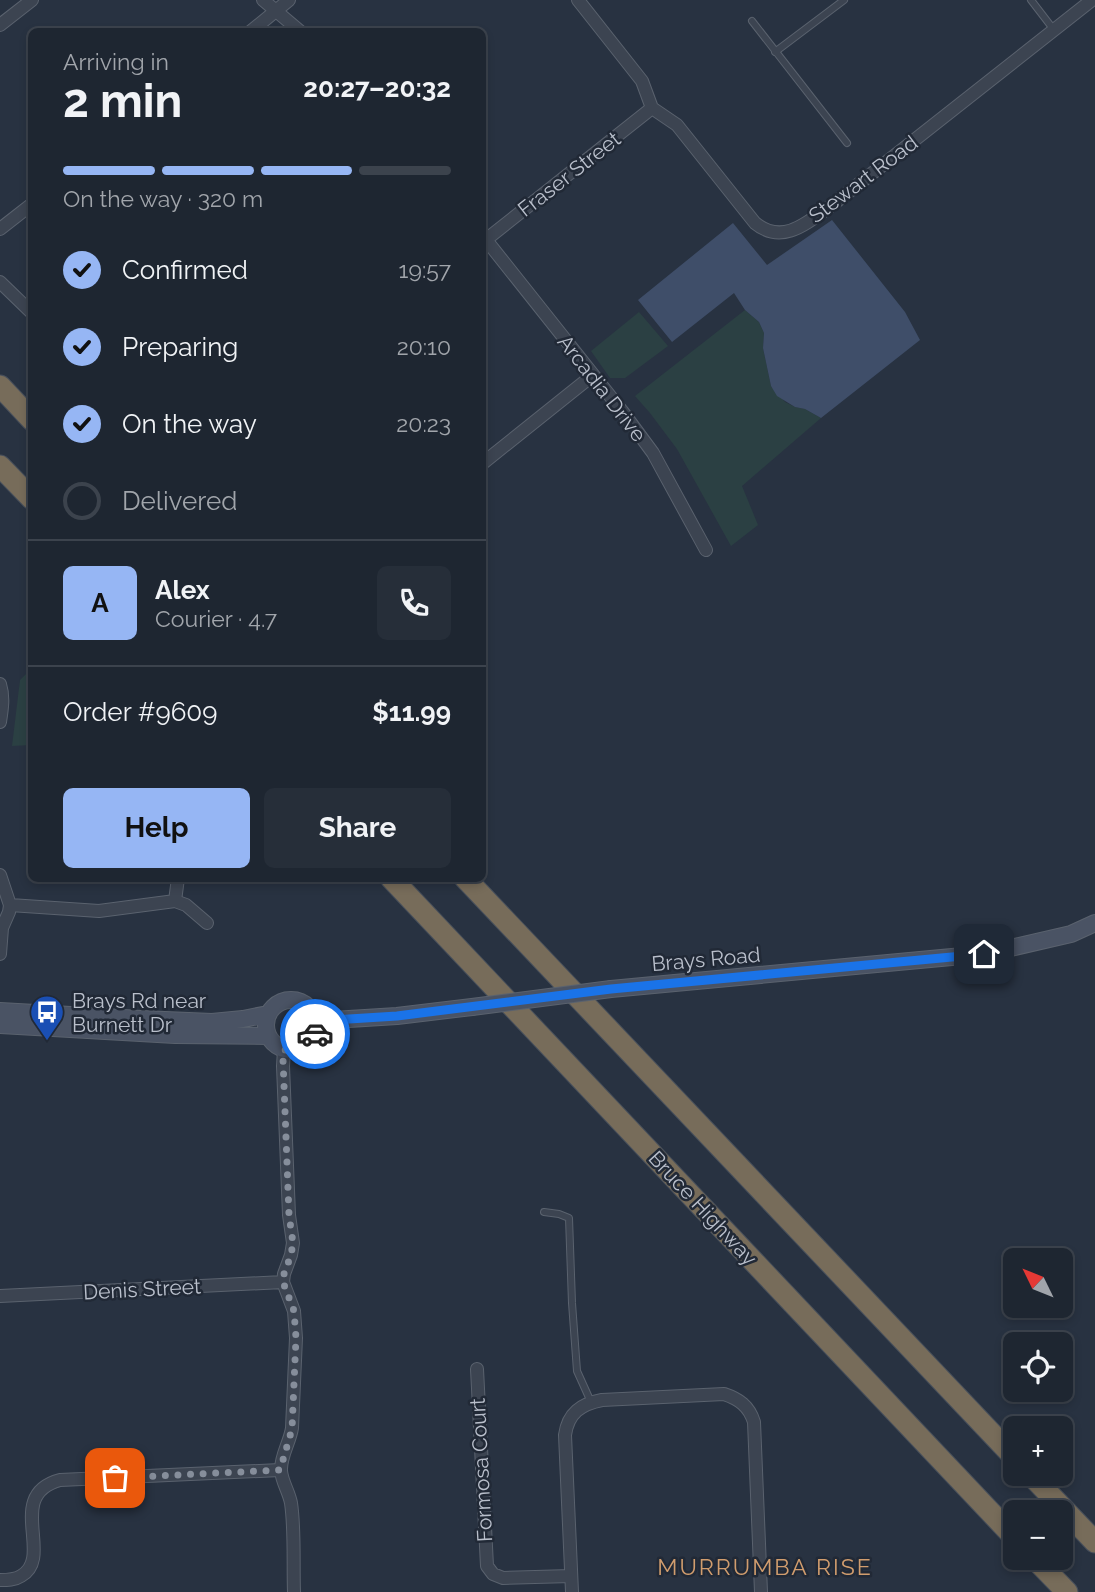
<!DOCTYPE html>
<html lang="en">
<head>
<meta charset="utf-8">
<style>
  :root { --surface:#1e2631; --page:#262e39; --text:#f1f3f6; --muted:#a1a5ab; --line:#3c434d; --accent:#96b6f4 }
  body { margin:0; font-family:Raleway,sans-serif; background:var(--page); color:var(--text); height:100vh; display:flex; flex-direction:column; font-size:26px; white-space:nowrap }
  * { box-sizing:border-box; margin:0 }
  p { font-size:23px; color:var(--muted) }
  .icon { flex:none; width:38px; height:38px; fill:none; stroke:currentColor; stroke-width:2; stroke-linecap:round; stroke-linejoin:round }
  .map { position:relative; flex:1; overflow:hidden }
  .details { position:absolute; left:28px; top:28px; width:458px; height:854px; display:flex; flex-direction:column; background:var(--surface); border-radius:10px; box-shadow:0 4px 10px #0003,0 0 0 2px var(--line) }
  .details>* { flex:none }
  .needle { width:46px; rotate:313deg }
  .buttons { position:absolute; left:1003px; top:1248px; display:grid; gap:14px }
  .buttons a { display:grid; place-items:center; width:70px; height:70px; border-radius:10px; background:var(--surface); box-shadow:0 4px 10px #0003,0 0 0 2px var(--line); font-size:35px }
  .pin { position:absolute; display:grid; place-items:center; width:60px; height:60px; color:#fff; margin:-30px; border-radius:14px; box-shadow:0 4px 10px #0006 }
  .courier { position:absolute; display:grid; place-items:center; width:70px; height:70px; margin:-35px; border:5px solid #1a73e8; border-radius:50%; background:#fff; color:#222; box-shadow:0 2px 9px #0007 }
  .head em { font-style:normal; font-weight:700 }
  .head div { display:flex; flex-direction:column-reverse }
  .head { display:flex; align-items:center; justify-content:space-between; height:119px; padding:0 35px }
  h1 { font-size:46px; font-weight:700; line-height:52px }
  .bar { display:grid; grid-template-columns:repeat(4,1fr); gap:10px 7px; align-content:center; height:84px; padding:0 35px }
  .bar i { height:9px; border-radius:5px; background:var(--line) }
  .bar .selected { background:var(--accent) }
  .bar p { grid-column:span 4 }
  .line { display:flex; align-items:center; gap:18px; padding:0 35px; border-top:2px solid var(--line) }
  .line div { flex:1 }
  .round { display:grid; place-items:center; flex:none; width:74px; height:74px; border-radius:10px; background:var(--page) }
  ol { padding:0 35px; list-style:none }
  li { display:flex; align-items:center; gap:21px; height:77px }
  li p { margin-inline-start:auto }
  li .icon { padding:7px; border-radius:50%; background:var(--accent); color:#111; stroke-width:4 }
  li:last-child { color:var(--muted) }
  li i { width:38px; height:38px; border:4px solid var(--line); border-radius:50% }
  .action { display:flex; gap:14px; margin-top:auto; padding:14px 35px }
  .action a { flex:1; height:80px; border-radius:10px; background:var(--accent); color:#111; font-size:28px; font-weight:700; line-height:80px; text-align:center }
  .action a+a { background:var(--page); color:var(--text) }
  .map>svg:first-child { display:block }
  .green { fill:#2b4043 }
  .water { fill:#3f4e69 }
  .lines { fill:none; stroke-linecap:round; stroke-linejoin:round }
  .service-casing { stroke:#5a626e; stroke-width:8 }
  .minor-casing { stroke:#5a626e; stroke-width:14 }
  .secondary-casing { stroke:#5a626e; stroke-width:18 }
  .motorway-casing { stroke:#474f5b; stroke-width:23 }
  .service { stroke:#3c4451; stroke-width:6 }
  .minor { stroke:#3c4451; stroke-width:12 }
  .secondary { stroke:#4a5364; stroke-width:16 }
  .motorway { stroke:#776c5a; stroke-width:21 }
  .secondary-bridge-casing { stroke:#5a626e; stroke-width:18; stroke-linecap:butt }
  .secondary-bridge { stroke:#4a5364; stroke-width:16 }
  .done { stroke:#868e9b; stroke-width:7; stroke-dasharray:0 12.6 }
  .route { stroke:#1a73e8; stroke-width:9 }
  .labels { text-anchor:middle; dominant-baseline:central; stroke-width:5; stroke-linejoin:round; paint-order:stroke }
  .street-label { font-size:21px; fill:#b9bfcb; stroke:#212936 }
  .poi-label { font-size:21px; fill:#b9bfcb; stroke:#212936; text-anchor:start }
  .neighbourhood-label { font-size:23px; letter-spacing:2px; fill:#d19d6e; stroke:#212936 }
</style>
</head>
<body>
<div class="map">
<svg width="1095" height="1592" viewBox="0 0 1095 1592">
  <rect width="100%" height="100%" fill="#283241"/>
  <path class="green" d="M745 310 759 322 764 333 763 348 771 386 785 402 795 407 805 409 821 418 742 486 758 525 731 546 677 449 650 413 635 396Z
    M639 312 668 346 625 378H610L591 351Z
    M31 669V745L12 746 20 680Z"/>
  <path class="water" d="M832 220 905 312 920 340 821 418 805 409 795 407 777 396 771 386 763 348 764 333 759 322 745 310 734 293 672 342 638 300 733 223 767 265Z"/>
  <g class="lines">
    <g class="service-casing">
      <path id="service" d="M1031 0 1054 30
        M752 21 847 143
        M775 52 844 0
        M544 1212 559 1214 569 1218 572 1303 577 1371 591 1402"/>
    </g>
    <g class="minor-casing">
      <path id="minor" d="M263 0 301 32
        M578 0 642 81 652 108 677 125 755 223C783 246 808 222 832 205L1092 0
        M0 25 32 0
        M250 32 289 0
        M0 229 32 204
        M483 236 622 411 653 453 706 550
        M483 242 652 108
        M0 282 32 313
        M483 463 593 375
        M0 684C4 697 2 709 0 722
        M0 875 10 905 9 912 2 928 0 954
        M175 901 178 878
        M10 905 99 911 175 901 186 905 207 923
        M284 1050 283 1066 289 1215 293 1243 291 1255 284 1274 283 1282 294 1311 296 1338 292 1428C290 1442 280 1457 281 1471 282 1482 289 1492 291 1503 295 1530 293 1564 294 1592
        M0 1296 283 1282
        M477 1369 487 1566 493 1574 503 1578 571 1576
        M0 1580C7 1580 15 1580 21 1576 55 1557 4 1495 60 1480L280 1470
        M572 1592 565 1435C568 1413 581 1404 602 1400L724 1394C739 1399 749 1406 754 1422L761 1592"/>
    </g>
    <g class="secondary-casing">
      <path id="secondary" d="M611 989 984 954 1071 934 1095 923
        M266 1025a25 25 0 1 1 50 0a25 25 0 1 1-50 0Z
        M0 1011 141 1019 212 1022 243 1019 268 1014
        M317 1021 397 1016 472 1007
        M0 1025 175 1035 268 1036"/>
    </g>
    <g class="motorway-casing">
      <path id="motorway" d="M0 386 32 420
        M0 466 32 499
        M391 878 1015 1538
        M465 878 1015 1458
        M1030 1474 1095 1542
        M1034 1558 1067 1592"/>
    </g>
    <use href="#service" class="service"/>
    <use href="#minor" class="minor"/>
    <use href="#secondary" class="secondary"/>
    <use href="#motorway" class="motorway"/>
    <g class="secondary-bridge-casing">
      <path id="secondary-bridge" d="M472 1007 611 989"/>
    </g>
    <use href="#secondary-bridge" class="secondary-bridge"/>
  </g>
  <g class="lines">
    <path class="done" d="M115 1478 280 1470 292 1429 296 1338 294 1311 283 1282 284 1274 291 1255 293 1243 289 1215 283 1059 284 1050C298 1051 309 1047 315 1034"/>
    <path class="route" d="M315 1034 317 1021 397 1016 611 989 984 954"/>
  </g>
  <defs>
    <g id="bus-pin" transform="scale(1.75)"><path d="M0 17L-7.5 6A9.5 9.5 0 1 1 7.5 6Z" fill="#1a4fb4" stroke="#212936"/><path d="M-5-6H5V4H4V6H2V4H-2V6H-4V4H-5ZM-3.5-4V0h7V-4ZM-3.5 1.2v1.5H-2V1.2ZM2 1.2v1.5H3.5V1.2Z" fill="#fff"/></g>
  </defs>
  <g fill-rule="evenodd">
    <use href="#bus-pin" x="47" y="1012"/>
  </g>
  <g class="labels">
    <g class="street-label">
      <text transform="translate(569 174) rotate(-38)">Fraser Street</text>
      <text transform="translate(863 179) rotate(-37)">Stewart Road</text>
      <text transform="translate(602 388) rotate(52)">Arcadia Drive</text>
      <text transform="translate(706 959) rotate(-5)">Brays Road</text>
      <text transform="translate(703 1208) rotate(47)">Bruce Highway</text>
      <text transform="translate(142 1289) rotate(-3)">Denis Street</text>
      <text transform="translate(481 1470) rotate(-93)">Formosa Court</text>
    </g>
    <g class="poi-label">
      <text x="72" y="1000">Brays Rd near<tspan x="72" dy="24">Burnett Dr</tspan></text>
    </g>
    <g class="neighbourhood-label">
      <text x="765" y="1566">MURRUMBA RISE</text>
    </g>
  </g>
</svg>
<div class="buttons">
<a><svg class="needle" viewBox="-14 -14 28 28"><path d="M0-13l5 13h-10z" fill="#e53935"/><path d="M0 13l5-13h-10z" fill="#a1a5ab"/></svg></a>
<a><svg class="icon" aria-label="locate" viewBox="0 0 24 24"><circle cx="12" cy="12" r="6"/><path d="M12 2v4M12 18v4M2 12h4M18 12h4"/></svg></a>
<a>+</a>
<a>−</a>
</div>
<div class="pin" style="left:115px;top:1478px;background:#ea580c"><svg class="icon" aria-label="bag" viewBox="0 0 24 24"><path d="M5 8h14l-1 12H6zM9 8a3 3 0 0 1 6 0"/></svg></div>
<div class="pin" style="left:984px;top:954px;background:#1f2937"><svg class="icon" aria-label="home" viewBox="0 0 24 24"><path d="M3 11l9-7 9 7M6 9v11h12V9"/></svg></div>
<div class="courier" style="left:315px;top:1034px"><svg class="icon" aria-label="car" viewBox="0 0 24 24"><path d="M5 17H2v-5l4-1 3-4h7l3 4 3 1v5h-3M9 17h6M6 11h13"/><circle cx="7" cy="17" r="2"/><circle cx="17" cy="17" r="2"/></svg></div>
<section class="details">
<div class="head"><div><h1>2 min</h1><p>Arriving in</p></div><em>20:27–20:32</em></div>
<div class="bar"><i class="selected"></i><i class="selected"></i><i class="selected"></i><i></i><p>On the way · 320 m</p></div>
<ol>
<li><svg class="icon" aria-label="check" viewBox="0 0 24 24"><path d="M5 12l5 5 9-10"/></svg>Confirmed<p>19:57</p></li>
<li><svg class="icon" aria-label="check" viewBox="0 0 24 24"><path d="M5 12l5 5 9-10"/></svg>Preparing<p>20:10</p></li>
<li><svg class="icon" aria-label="check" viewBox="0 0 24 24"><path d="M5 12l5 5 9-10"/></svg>On the way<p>20:23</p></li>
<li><i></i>Delivered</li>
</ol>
<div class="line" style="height:126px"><b class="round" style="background:var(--accent);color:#111">A</b><div><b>Alex</b><p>Courier · 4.7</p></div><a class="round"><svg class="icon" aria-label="phone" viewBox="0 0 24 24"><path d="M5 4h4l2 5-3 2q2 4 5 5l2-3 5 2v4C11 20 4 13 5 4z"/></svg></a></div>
<div class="line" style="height:91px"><div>Order #9609</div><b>$11.99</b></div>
<div class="action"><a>Help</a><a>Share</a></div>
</section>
</div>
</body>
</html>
